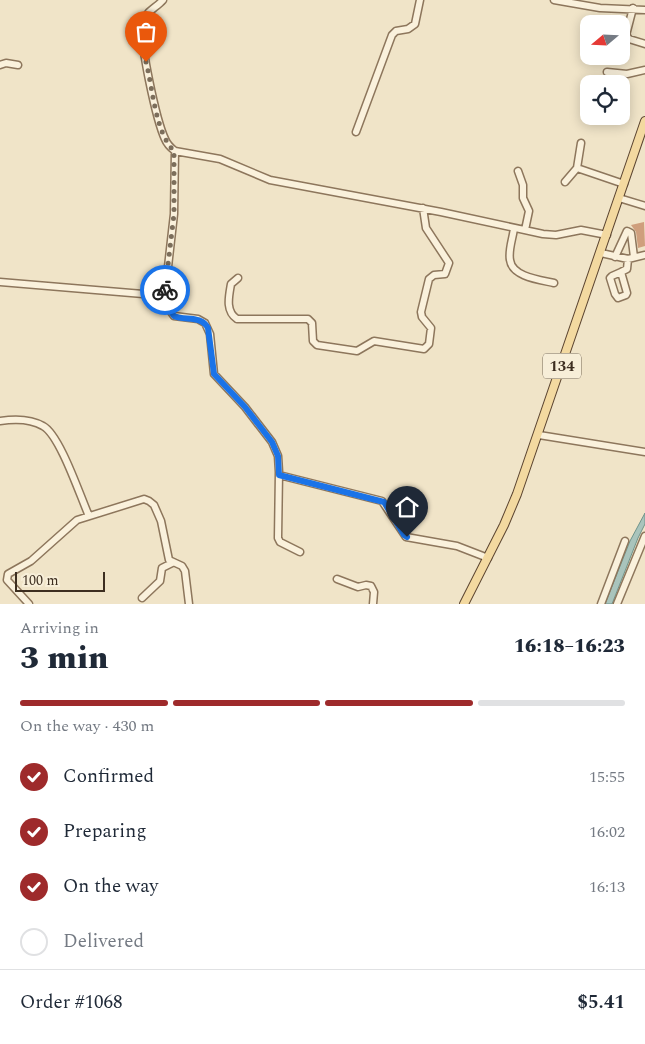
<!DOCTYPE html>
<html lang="en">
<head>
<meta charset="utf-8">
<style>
  :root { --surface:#fff; --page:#f6f6f7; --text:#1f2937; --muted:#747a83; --line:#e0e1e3; --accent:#9e2a2b }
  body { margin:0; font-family:Spectral,serif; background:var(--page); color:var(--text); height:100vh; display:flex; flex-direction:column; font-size:19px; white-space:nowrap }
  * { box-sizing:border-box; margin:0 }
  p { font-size:16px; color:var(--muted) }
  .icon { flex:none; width:28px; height:28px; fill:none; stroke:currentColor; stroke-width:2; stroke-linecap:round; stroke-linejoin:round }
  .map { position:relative; height:604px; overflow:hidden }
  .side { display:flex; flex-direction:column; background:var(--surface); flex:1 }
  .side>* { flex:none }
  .needle { width:32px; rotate:251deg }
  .controls { position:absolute; left:580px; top:15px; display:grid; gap:10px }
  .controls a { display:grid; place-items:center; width:50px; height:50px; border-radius:10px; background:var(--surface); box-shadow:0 2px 12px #0003; font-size:25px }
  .scale { position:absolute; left:15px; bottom:12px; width:90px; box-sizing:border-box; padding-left:5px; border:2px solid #3d2e20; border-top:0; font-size:14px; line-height:18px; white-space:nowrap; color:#3d2e20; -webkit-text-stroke:4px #f7eed8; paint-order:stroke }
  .pin { position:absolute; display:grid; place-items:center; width:42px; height:42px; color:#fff; margin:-51px -21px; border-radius:50% 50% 50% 0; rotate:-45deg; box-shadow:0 0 5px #0007 }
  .pin .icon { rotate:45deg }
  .courier { position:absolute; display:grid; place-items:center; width:50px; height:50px; margin:-25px; border:4px solid #1a73e8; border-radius:50%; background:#fff; color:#222; box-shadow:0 1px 6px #0007 }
  .head em { font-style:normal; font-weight:800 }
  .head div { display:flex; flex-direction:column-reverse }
  .head { display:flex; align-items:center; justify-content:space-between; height:85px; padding:0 20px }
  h1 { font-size:32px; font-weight:800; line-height:38px }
  .bar { display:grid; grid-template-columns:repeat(4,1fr); gap:8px 5px; align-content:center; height:60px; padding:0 20px }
  .bar i { height:6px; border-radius:4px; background:var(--line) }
  .bar .on { background:var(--accent) }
  .bar p { grid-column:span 4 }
  .line { display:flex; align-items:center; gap:12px; padding:0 20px; border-top:1px solid var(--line) }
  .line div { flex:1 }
  ol { padding:0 20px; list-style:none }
  li { display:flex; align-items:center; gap:15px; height:55px }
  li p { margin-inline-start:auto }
  li .icon { padding:5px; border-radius:50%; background:var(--accent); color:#fff; stroke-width:4 }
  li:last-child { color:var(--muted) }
  li i { width:28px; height:28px; border:2px solid var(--line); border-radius:50% }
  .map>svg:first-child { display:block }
  .water { fill:#a9c4bc; stroke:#6f938a }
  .building { fill:#cf9f7d }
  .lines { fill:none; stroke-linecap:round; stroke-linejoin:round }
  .minor-casing { stroke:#8d765c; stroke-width:9 }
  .major-casing { stroke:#5b4430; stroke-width:10 }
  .minor { stroke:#faf1dc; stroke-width:6 }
  .major { stroke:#f3d9a0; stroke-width:8 }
  .done { stroke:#7c6e5b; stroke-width:5; stroke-dasharray:0 9 }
  .route { stroke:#1a73e8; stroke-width:6 }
  .labels { text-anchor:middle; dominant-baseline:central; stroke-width:4; stroke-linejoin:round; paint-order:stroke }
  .shield { fill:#f7eed8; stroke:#756857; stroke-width:1 }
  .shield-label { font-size:15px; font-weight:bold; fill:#3d2e20 }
</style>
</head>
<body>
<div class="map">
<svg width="645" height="604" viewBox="0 0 645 604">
  <rect width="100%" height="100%" fill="#f0e4c8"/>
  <path class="water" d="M645 513V524L638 538 612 604H605L630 541Z"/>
  <path class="building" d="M644 222 645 246 638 248 636 232 631 225Z"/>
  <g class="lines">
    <g class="minor-casing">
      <path id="minor" d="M163 0C156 8 146 11 143 22 138 39 157 122 165 139 167 144 171 148 175 151L174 214 164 302
        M554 0 600 8 645 10
        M633 8 626 35 629 39 645 44
        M0 65 6 63 18 65
        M607 72 627 74 645 70
        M356 132 392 35 396 31 408 29 415 24 420 0
        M175 151 220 159 270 180 441 212 543 234 556 235 581 230 607 235
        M577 168 624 184
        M518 171 523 185V198L529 211 525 230
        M565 182 577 168 581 143
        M619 198 645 206
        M514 228C513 238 508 250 510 260 512 277 541 280 554 283
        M601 253 628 259 645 255
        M615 257 627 231 631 233 634 257
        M621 272 612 276 610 278 615 294 618 298 626 295 627 293 621 272 627 269 628 259
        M238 278 231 284C229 296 225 311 237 319H308L312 323 313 341 317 345 357 351 374 341 424 349 429 344 431 328 422 317 421 312 429 279 434 275 445 274 449 263 426 228 423 208
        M0 282 155 295 161 298 174 316 198 319 205 323 210 334 214 374 245 407 272 442 278 456 279 472 278 538 280 542 300 552
        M0 421C13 419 31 419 43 426 60 435 80 496 89 516
        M539 435 645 452
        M279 475 382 501 406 537 457 546 488 558
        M337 579 358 587 366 585 371 586 374 592 373 604
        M142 598 160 581 162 568 172 563
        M29 604 7 580 8 574 31 561 77 520 144 499 149 501 154 505 161 521 169 560 182 566 185 571 189 604
        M601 604 625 541
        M617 604 645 536"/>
    </g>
    <g class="major-casing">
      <path id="major" d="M464 604 504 525 517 494 645 121"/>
    </g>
    <use href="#minor" class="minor"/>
    <use href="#major" class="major"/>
  </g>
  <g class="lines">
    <path class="done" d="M146 62C153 89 155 132 174 151V214L165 290"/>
    <path class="route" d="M165 290 164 302 174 316C185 321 201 315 208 328L214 374 245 407 272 442 278 456 279 475 384 502 404 535 407 537"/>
  </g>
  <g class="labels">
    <rect class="shield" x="543" y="353.5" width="38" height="25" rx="4"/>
    <g class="shield-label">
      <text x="562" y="366">134</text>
    </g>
  </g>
</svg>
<div class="controls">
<a><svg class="needle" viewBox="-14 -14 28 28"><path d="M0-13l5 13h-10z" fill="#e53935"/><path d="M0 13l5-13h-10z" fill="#747a83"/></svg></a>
<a><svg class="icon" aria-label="locate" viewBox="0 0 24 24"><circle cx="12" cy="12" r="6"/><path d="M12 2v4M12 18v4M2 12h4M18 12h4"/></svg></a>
</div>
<div class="scale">100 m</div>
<div class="pin" style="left:146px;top:62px;background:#ea580c"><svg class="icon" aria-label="bag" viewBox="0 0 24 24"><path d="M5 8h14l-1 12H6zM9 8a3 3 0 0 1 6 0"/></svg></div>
<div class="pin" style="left:407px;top:537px;background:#1f2937"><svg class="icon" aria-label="home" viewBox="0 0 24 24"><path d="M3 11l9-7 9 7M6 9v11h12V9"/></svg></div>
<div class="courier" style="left:165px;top:290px"><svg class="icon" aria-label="bike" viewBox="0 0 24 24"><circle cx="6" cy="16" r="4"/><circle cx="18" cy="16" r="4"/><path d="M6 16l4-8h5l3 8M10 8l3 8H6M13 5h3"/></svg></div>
</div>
<section class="side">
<div class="head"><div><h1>3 min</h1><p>Arriving in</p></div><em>16:18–16:23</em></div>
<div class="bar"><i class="on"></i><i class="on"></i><i class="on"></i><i></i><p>On the way · 430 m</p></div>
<ol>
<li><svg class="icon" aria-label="check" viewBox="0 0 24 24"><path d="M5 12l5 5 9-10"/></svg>Confirmed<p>15:55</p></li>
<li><svg class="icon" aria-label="check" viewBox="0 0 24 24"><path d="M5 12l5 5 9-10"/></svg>Preparing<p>16:02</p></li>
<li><svg class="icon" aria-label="check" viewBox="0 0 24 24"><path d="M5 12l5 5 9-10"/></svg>On the way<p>16:13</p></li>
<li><i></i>Delivered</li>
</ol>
<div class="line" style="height:65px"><div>Order #1068</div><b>$5.41</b></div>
</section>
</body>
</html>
